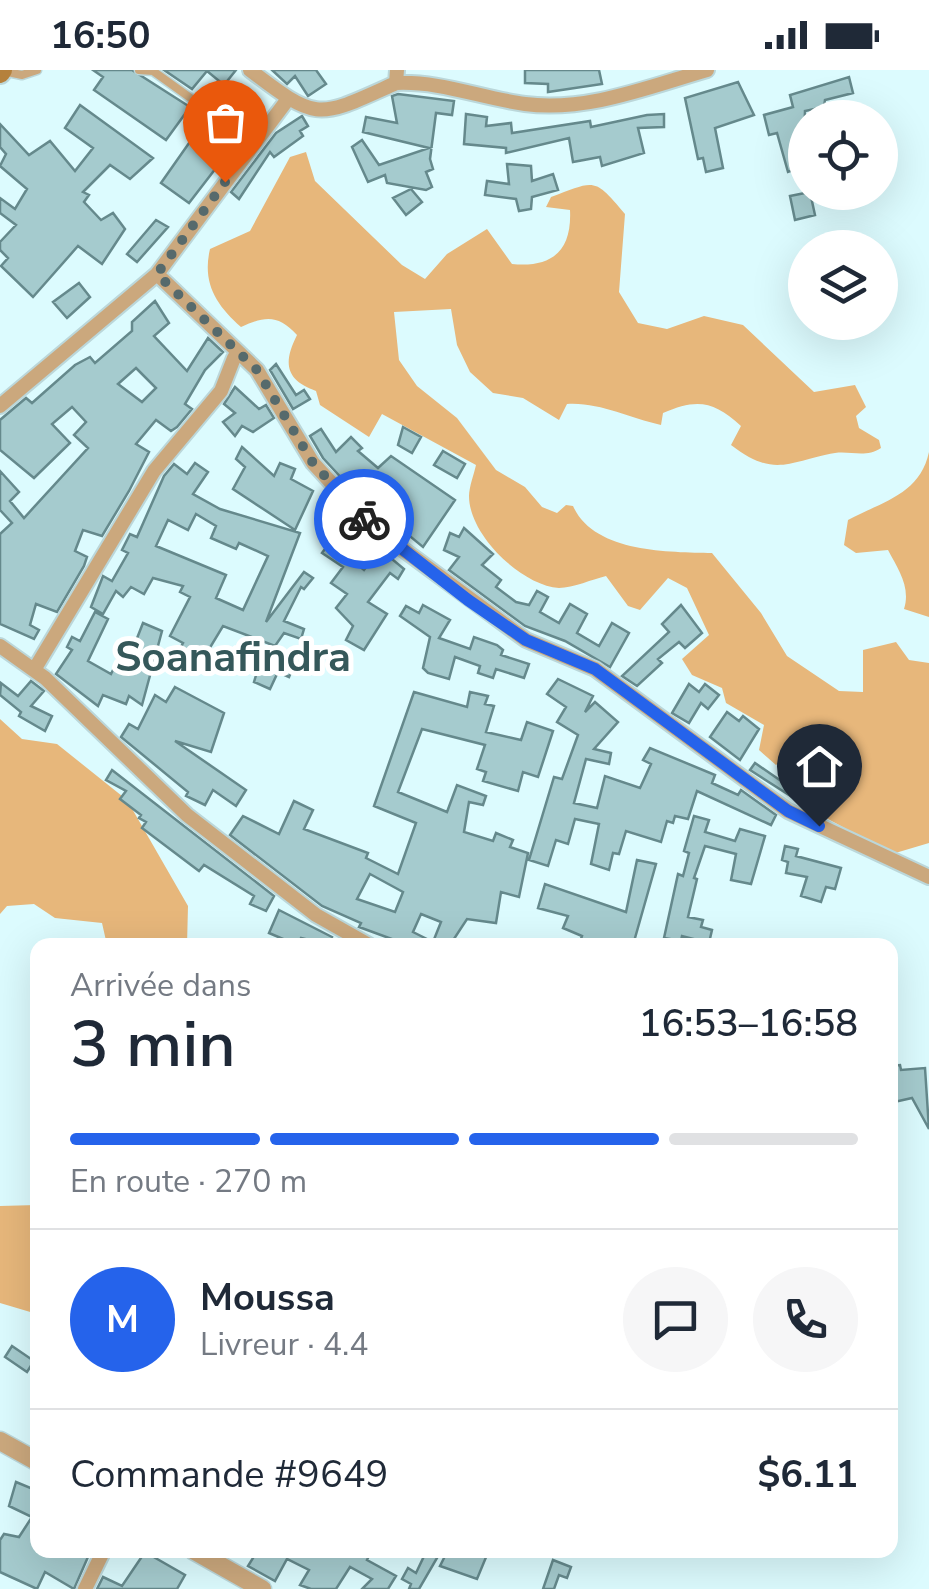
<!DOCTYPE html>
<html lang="fr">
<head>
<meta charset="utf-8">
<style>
  :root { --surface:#fff; --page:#f6f6f7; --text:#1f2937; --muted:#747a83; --line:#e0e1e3; --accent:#2563eb }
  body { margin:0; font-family:"Nunito Sans",sans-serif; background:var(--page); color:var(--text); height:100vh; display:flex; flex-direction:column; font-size:38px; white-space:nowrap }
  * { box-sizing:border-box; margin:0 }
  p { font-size:32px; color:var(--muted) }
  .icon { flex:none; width:55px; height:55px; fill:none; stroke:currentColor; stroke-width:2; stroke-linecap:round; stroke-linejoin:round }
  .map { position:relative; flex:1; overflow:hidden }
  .panel { position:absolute; left:30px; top:868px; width:868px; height:620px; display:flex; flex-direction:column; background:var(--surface); border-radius:20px; box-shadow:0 10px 40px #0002 }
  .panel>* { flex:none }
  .controls { position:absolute; left:788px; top:30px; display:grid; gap:20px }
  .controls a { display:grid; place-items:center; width:110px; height:110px; border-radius:50%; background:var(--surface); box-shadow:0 10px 40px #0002; font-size:50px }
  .pin { position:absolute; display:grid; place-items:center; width:85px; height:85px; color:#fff; margin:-102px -42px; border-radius:50% 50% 50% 0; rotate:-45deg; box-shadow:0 0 10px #0007 }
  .pin .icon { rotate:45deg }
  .courier { position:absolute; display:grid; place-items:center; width:100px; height:100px; margin:-50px; border:8px solid #2563eb; border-radius:50%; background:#fff; color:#222; box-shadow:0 2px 12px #0007 }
  .summary em { font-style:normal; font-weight:600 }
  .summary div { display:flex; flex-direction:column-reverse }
  .summary { display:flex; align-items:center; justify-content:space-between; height:170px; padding:0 40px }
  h1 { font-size:65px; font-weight:600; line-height:75px }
  .bar { display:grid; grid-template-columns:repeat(4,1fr); gap:15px 10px; align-content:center; height:120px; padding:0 40px }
  .bar i { height:12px; border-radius:8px; background:var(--line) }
  .bar .on { background:var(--accent) }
  .bar p { grid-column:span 4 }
  .line { display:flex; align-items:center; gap:25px; padding:0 40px; border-top:2px solid var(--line) }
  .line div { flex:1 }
  .round { display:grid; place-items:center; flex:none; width:105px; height:105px; border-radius:52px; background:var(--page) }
  .status { display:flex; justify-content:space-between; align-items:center; height:70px; padding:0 50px; background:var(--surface); direction:ltr }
  .status svg { height:28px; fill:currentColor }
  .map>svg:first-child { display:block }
  .green { fill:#e7b77b }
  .building { fill:#a5cbce; stroke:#65898c; stroke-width:2.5; fill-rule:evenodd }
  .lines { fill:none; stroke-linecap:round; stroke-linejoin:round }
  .service-casing { stroke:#bbd7da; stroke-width:11 }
  .minor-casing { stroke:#bbd7da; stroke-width:18 }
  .tertiary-casing { stroke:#bbd7da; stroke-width:21 }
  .secondary-casing { stroke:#bbd7da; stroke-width:24 }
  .service { stroke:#cba87d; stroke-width:8 }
  .minor { stroke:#cba87d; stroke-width:14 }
  .tertiary { stroke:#cba87d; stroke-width:18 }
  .secondary { stroke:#b5813c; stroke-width:20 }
  .done { stroke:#566a6c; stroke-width:10; stroke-dasharray:0 18 }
  .route { stroke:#2563eb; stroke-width:12 }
  .labels { text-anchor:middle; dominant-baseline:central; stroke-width:10; stroke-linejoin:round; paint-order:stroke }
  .district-label { font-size:42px; font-weight:bold; fill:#35585a; stroke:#fff }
</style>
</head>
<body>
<div class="status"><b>16:50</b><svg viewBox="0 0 49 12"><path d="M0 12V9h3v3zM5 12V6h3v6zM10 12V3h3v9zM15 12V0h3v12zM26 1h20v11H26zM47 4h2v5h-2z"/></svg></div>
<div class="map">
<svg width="929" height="1519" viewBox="0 0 929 1519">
  <rect width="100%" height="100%" fill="#dcfbfe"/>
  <path class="green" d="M306 82 315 111 402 195 425 209 447 184 487 159 512 194C553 198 572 180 570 140L546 137 551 127C596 110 594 107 625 144L619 222 638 253 667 259 704 246 743 255 814 322 855 315 866 337 856 346 859 358 879 370 881 378C866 388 852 381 835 383 789 391 775 409 731 375L741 356C714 331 697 328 663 343L661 355C628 348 600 332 567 334L559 350 523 328 493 323 470 302 457 275 451 239 394 242 399 290 417 316 457 348 496 400 525 417 542 437 557 443 566 435 573 436C594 483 669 482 712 483L761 543 787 586 839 621 863 622V580L896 572 909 590 929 593V773L892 784 817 743 818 729 794 682 776 695 759 680 764 655 726 633 722 618 692 605 682 589 709 565 687 518 668 508 640 540 628 536 606 506C593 509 573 518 559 518 521 515 469 465 469 426 469 417 474 404 476 395L382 344 369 367 320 335 316 321C285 310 283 293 297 265 278 244 265 246 241 257 216 235 202 213 210 179L250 161 290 87Z
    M929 382V547L904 539C911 517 898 499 888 480L856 483 844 475 848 450C884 431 920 424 929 382Z
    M0 649 22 669 57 674 127 730 188 836 187 875H107L102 853 55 848 34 834 7 836 0 844Z
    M37 1135H38L37 1244 0 1233V1136Z"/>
  <path class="building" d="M93 0H132L190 37 166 70 94 20 103 7Z
    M164 0H236L224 15 207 1 192 19Z
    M272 0H316L326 14 308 26 295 6 287 14Z
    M525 0H599L602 14 548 22V14L525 13Z
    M849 7 853 23 825 30 824 37 805 41 804 71 800 72 805 96 788 102 777 63 769 65 764 45 793 37 790 25Z
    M738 12 754 45 715 58 723 98 706 102 703 88 698 89 685 28Z
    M398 24 454 31 452 45 436 43 430 89 433 99 426 102 432 117 426 120 387 113 385 105 368 112 352 77 362 70 379 95 429 78 363 62 366 47 397 53 392 26Z
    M237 29 254 41 253 50 189 133 161 113 208 46 219 54Z
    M80 35 153 88 130 109 110 95 83 122 89 125 84 132 101 150 113 143 125 159 102 194 78 176 33 227 1 196 8 188 0 180V172L16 155 0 143V128L15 139 27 119 0 96 6 84 0 77V54L29 85 50 71 75 101 93 78 65 58Z
    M466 44 487 47 486 56 511 53 512 63 590 51 591 57 647 45 664 44V57L638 58 644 83 602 96 600 87 573 92 569 68 506 83V78L464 74Z
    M302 46 308 56 300 61 303 66 274 87 270 82 239 129 231 122 276 63Z
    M507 94 531 96 532 111 553 104 558 120 532 127 531 139 519 141 516 129 485 125 487 111 509 114Z
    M411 119 422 132 406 145 393 128Z
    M810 122 815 145 795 150 790 126Z
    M156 150 168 157 137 192 127 184Z
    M79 213 90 227 67 248 53 232Z
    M155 231 169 253 154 266 187 301 208 268 223 282 205 300 185 334 192 339 177 357 171 361 156 350 136 374 149 382 129 421 102 466 83 460 75 481 87 487 84 496 57 542 36 534 30 555 39 560 34 569 0 554V464L12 453 0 440V401L19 422 10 431 24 448 88 378 74 365 86 352 72 337 52 354 70 373 34 408 0 380V350L26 328 32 333 75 295 90 287 95 293 132 261V252ZM136 298 156 318 142 332 118 314Z
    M276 294 296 325 304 320 310 329 293 339 270 300Z
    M235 317 259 339 266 335 274 348 253 362 242 356 235 366 223 352 235 343 224 334Z
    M403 357 421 367 412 383 398 375Z
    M321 359 336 382 351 367 362 378 358 381 378 398 391 386 455 430 423 477 348 415 323 388 310 366Z
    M242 377 274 406 280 393 295 399 291 409 313 421 295 460 233 419 245 397 236 389Z
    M443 381 465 394 457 408 434 395Z
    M195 393 208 402 193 424 220 439 300 463 266 552 304 502 313 508 304 519 301 517 284 551 304 559 301 569 284 563 275 576 223 556 194 604 173 592 183 573 170 566 190 527 180 522 183 516 153 508 144 524 131 517 123 527 116 521 103 544 91 537 103 506 112 511 128 483 122 480 130 464 137 467 164 406 174 394 187 404ZM196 444 216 456 211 468 236 479 239 473 268 486 243 540 216 528 226 505 156 476 168 450 188 460Z
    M464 458 493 484 482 495 501 510 496 517 516 532 529 535 537 521 548 527 540 542 559 553 570 534 587 544 577 563 599 576 612 553 629 563 610 597 565 571 525 556 449 500 459 487 444 480 450 463 459 467Z
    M330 472 364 500 380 479 404 499 398 509 390 503 368 532 387 544 364 580 346 570 353 556 336 538 347 524 331 513 343 497 322 483Z
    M423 535 450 550 439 568 470 579 474 567 497 575 503 580 501 585 529 594 524 608 496 599 493 608 478 603 480 596 455 587 449 609 428 603 423 598 430 567 400 546 406 536 419 543Z
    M681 535 702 563 685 578 679 572 658 589 662 593 637 616 622 606 669 562 662 554Z
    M95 542 108 549 88 591 111 604 127 572 134 576 143 553 162 561 142 635 129 626 126 634 103 625 98 636 56 604 72 580 67 577 72 567 80 571Z
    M263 582 294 595 289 607 278 602 270 619 254 612Z
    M558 609 593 626 585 642 595 632 618 652 594 679 611 683 609 694 586 689 574 733 597 738 605 706 640 718 651 694 643 690 650 678 715 705 712 713 738 725 741 720 776 745 771 755 697 721 688 749 675 746 673 753 667 751 661 772 626 761 619 784 613 783 609 800 591 794 599 754 575 749 568 774 556 770 548 796 529 790 554 707 562 709 578 665 557 652 566 637 547 624Z
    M31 611 44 621 31 636 52 646 45 661 19 646 21 642 0 625 1 613 18 626Z
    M689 614 699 622 705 614 719 625 708 639 701 633 689 653 672 643Z
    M175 617 224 643 211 682 175 671 246 720 236 736 213 720 205 735 186 726 188 722 121 667 129 654 138 659 155 625 166 632Z
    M414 622 467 637 470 622 488 626 485 634 494 636 486 662 521 670 527 652 553 661 538 707 523 702 518 721 483 711 486 702 477 699 485 675 422 659 398 722 447 742 457 715 486 726 483 735 469 732 464 762 493 771 496 763 513 770 510 777 528 783 519 827 501 822 496 853 467 849 450 875H408L359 857 361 853 322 836 230 765 243 746 279 764 294 731 313 740 304 759 368 783 366 788 398 804 416 753 374 736ZM370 804 403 822 395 842 357 829ZM421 844 441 852 433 872 413 862Z
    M727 642 739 651 743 646 759 659 740 690 710 667Z
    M755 693 797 722 801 709 811 714 803 734 750 700Z
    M112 700 274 826 266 841 250 834 254 826 204 795 199 801 142 758 146 752 139 748 141 745 120 729 126 721 106 710Z
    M694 746 709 750 705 762 735 771 740 759 765 766 751 814 731 810 736 784 705 776 694 808 697 809 688 847 703 850 701 857 712 860 709 873 682 866 681 871 664 868 678 804 683 806 689 783 684 781Z
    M785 776 798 779 796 786 841 798 835 819 826 817 821 832 801 826 807 807 786 803 788 792 782 790Z
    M637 790 656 794 633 875H579L582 866 563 858 568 846 538 838 545 814 626 842Z
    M279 840 332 867 329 875 301 868 297 875 269 863Z
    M900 995 901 1000 925 998 929 1059 912 1028 890 1033V996Z
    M12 1276 34 1291 27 1302 5 1287Z
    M16 1412 38 1421V1480H91L74 1519 45 1502 37 1519 0 1502V1470L4 1464 19 1467 32 1447 9 1436Z
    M258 1480H372L367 1490 396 1506 388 1519H362L372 1509 350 1497 336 1519H311L300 1515 309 1500 287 1489 275 1511 248 1496Z
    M448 1480H489L477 1509 440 1496Z
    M145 1482 185 1505 177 1519H97L103 1507 122 1516Z
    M426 1482 437 1488 419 1519H409L411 1514 402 1509 408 1498 416 1503Z
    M553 1490 571 1497 567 1508 559 1505 554 1519H543Z"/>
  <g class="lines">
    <g class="service-casing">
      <path id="service" d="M139 0 153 1 203 37
        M3 1 22 5 37 0"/>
    </g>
    <g class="minor-casing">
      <path id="minor" d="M250 0C319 53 318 48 396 13L397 0
        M396 13C441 11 481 28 525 34 587 42 648 17 707 0
        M157 204 257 300 313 393 370 455 526 570 595 599 788 741 929 807
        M0 336 157 204 288 29
        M0 576 45 608 187 745 316 845 369 875
        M34 600 154 401 221 321 234 288
        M85 1519 104 1480"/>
    </g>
    <g class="tertiary-casing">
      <path id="tertiary" d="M0 1371 38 1392
        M193 1480 262 1519"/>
    </g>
    <g class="secondary-casing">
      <path id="secondary" d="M0 3 2 0"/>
    </g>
    <use href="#service" class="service"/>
    <use href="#minor" class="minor"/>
    <use href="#tertiary" class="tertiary"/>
    <use href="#secondary" class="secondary"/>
  </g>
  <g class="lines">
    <path class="done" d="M225 112 157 204 257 300 313 393 364 449"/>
    <path class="route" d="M364 449 468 530 526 570 595 599 788 741 819 756"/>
  </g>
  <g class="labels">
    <g class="district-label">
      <text x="233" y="587">Soanafindra</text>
    </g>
  </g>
</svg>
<div class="controls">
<a><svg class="icon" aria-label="locate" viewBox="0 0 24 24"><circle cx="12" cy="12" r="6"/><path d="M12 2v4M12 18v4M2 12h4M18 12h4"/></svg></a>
<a><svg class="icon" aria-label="layers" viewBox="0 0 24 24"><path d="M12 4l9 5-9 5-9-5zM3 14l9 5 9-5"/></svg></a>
</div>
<div class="pin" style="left:225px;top:112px;background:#ea580c"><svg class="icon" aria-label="bag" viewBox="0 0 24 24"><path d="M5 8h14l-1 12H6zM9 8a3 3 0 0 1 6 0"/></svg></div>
<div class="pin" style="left:819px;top:756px;background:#1f2937"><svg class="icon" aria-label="home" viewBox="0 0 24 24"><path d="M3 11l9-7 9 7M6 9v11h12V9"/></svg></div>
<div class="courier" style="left:364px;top:449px"><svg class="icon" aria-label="bike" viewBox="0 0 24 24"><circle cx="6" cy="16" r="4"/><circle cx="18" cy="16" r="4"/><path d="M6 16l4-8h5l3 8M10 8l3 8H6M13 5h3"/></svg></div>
<section class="panel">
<div class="summary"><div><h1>3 min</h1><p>Arrivée dans</p></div><em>16:53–16:58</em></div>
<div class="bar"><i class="on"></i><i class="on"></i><i class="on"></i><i></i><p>En route · 270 m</p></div>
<div class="line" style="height:180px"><b class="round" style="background:var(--accent);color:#fff">M</b><div><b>Moussa</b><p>Livreur · 4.4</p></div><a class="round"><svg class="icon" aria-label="chat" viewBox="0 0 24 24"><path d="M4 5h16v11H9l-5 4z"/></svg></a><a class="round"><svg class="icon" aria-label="phone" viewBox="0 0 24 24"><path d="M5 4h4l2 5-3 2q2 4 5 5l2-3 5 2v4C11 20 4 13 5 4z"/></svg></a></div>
<div class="line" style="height:130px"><div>Commande #9649</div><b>$6.11</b></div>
</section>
</div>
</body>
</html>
